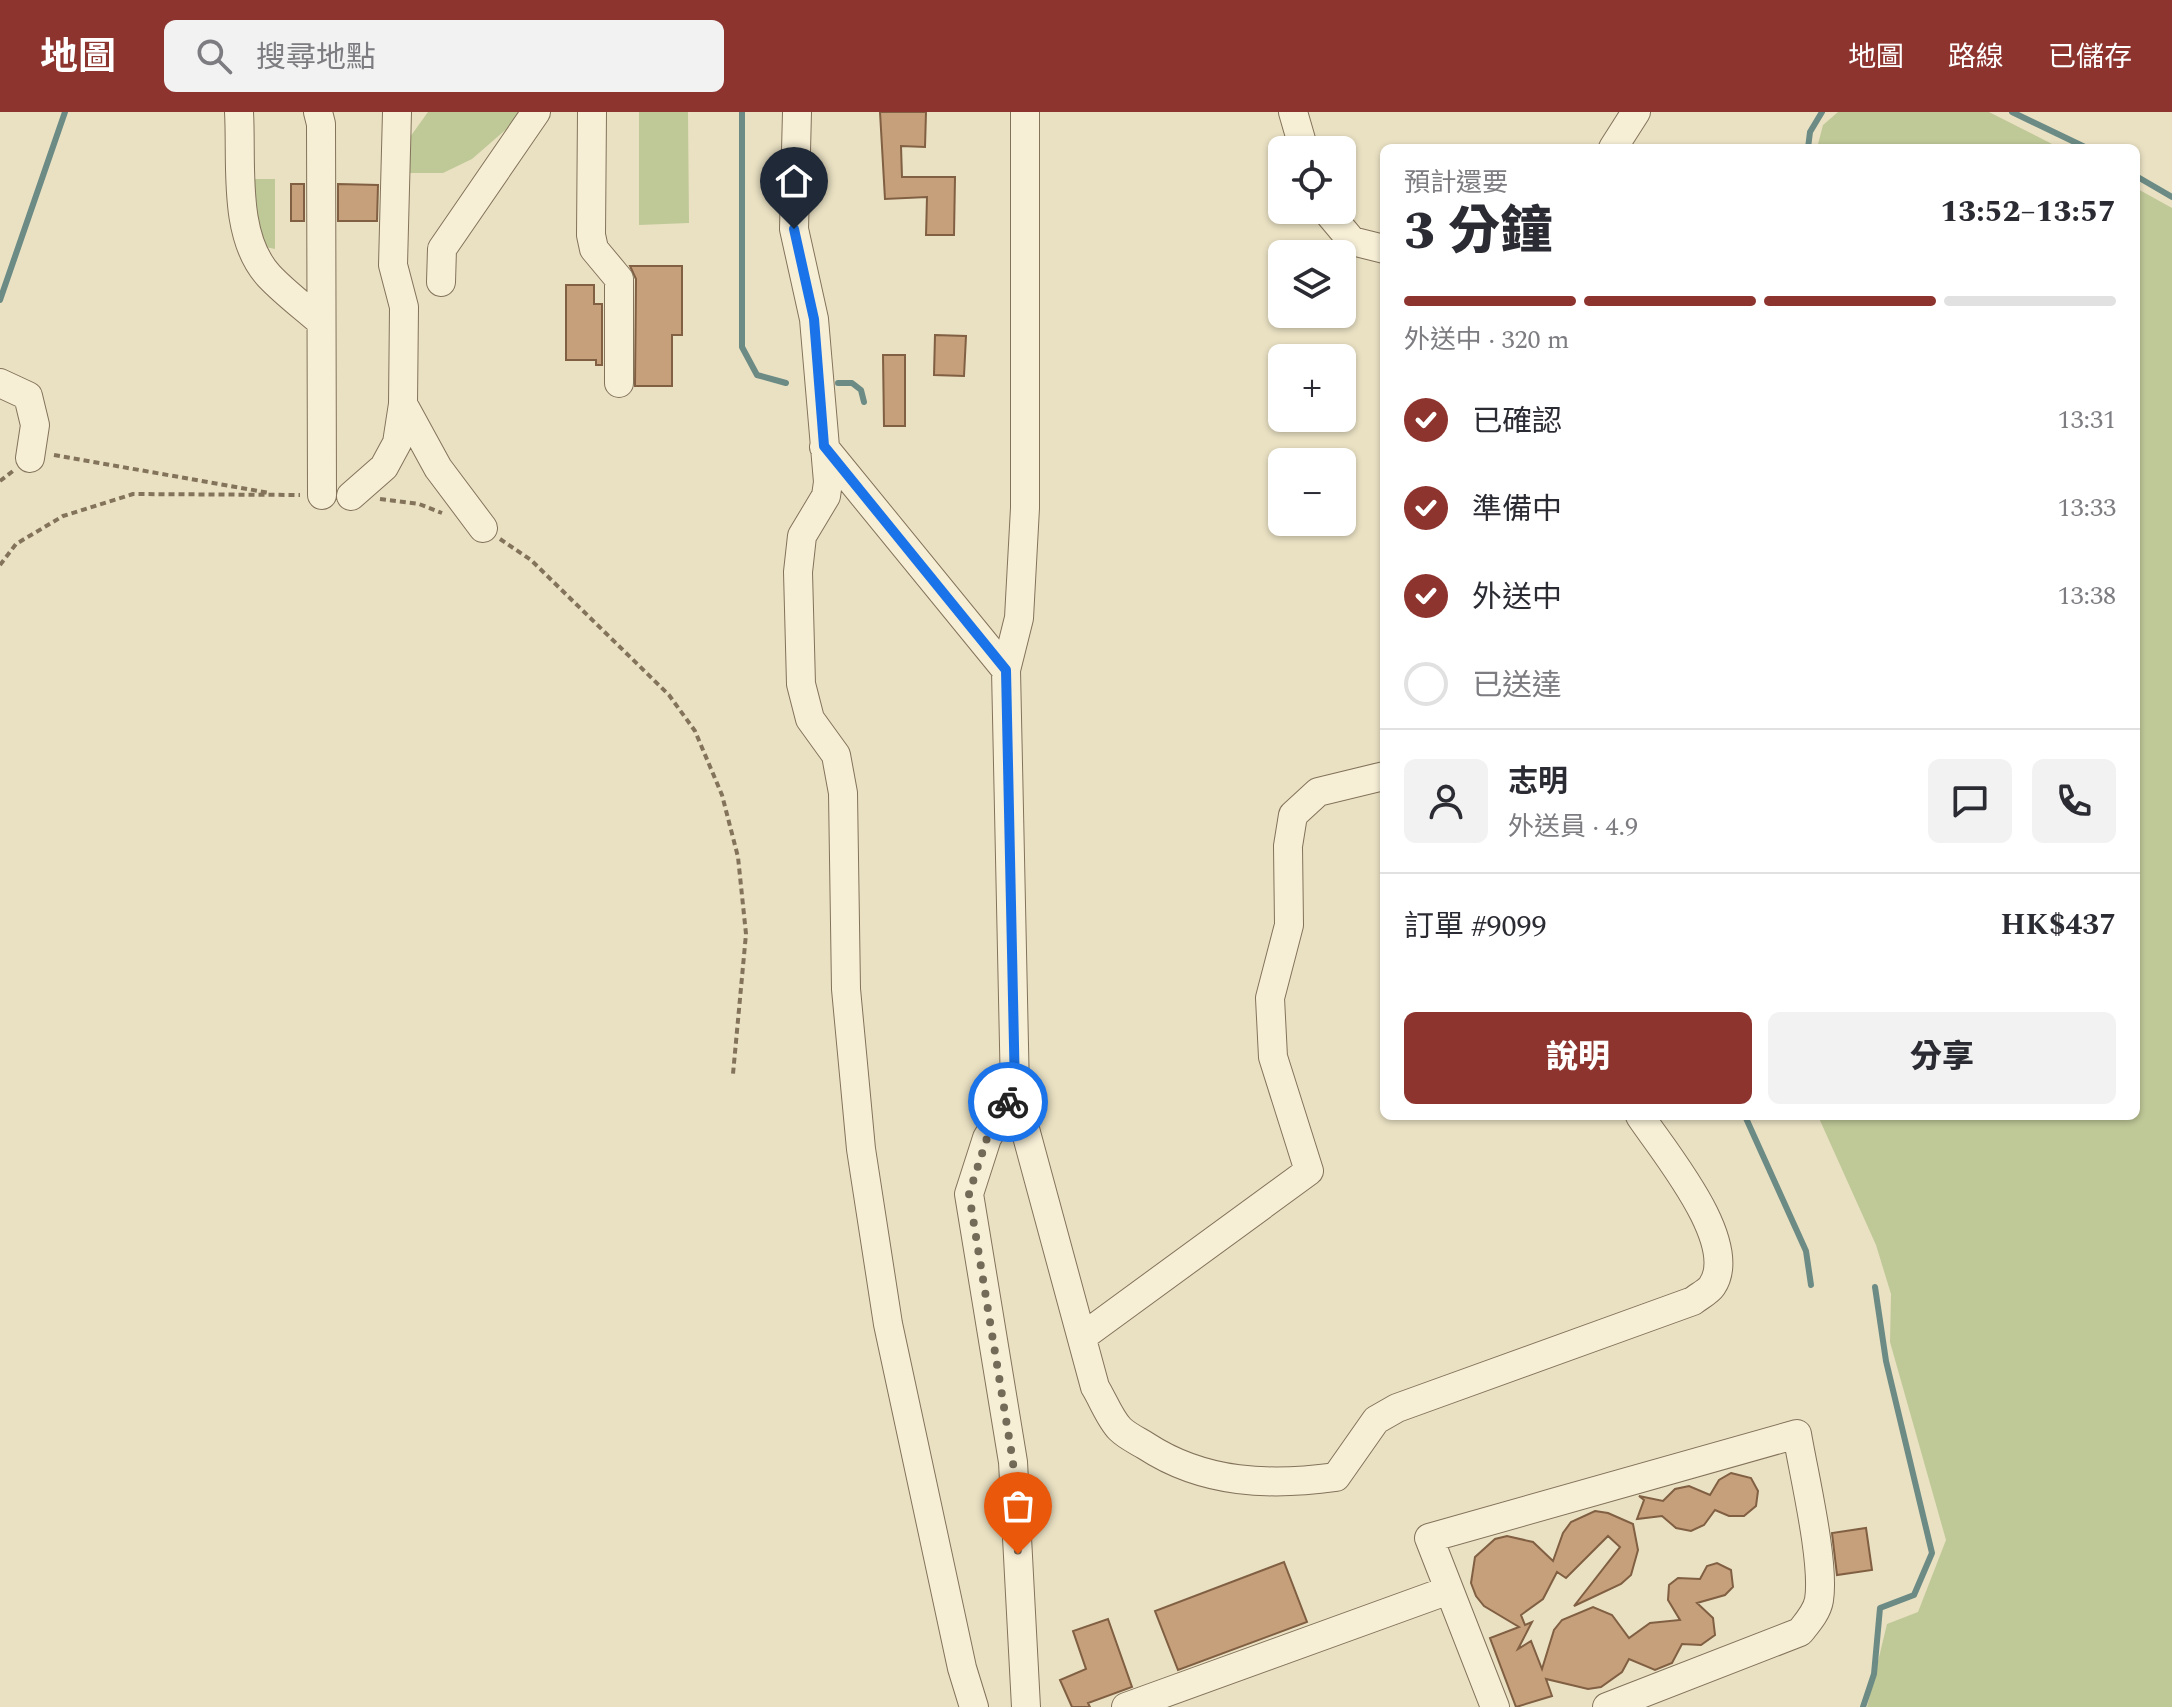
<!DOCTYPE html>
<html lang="zh-TW">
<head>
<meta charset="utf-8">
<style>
  :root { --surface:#fff; --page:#f2f2f3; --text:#2b2b33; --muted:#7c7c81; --line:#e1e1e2; --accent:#8e342f }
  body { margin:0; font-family:Spectral,"Noto Sans TC",serif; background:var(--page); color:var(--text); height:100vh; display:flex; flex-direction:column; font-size:30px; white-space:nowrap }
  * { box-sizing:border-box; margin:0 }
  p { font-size:26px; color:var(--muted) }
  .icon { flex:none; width:44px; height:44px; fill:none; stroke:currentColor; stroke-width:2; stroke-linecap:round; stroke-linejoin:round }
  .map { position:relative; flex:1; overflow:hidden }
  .drawer { position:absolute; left:1380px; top:32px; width:760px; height:976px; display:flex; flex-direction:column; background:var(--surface); border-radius:12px; box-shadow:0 2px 6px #0004 }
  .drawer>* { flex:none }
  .buttons { position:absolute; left:1268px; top:24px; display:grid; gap:16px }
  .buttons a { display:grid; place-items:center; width:88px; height:88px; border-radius:12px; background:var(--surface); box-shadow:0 2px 6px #0004; font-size:40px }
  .pin { position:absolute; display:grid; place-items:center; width:68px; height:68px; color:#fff; margin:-82px -34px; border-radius:50% 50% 50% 0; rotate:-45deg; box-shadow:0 0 8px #0007 }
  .pin .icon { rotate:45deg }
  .courier { position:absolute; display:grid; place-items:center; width:80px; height:80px; margin:-40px; border:6px solid #1a73e8; border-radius:50%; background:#fff; color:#222; box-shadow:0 2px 10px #0007 }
  .summary em { font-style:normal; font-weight:800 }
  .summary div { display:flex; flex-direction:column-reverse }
  .summary { display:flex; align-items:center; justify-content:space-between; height:136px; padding:0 24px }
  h1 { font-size:52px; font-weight:800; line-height:60px }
  .bar { display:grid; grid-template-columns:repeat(4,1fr); gap:12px 8px; align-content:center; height:96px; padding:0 24px }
  .bar i { height:10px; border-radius:6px; background:var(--line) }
  .bar .active { background:var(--accent) }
  .bar p { grid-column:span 4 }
  .line { display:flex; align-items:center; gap:20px; padding:0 24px; border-top:2px solid var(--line) }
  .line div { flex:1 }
  .round { display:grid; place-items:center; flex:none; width:84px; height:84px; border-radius:12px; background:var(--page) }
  ol { padding:0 24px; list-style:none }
  li { display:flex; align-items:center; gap:24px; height:88px }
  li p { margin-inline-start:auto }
  li .icon { padding:8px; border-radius:50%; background:var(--accent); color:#fff; stroke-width:4 }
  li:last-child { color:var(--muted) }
  li i { width:44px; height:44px; border:4px solid var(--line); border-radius:50% }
  .button { display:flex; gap:16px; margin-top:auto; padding:16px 24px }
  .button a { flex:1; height:92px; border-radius:12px; background:var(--accent); color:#fff; font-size:32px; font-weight:800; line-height:92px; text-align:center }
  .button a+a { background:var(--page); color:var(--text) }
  header { display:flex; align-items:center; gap:48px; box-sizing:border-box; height:112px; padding:0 40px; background:var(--accent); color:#fff }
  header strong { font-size:38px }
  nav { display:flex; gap:44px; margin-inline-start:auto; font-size:28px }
  .search { width:560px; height:72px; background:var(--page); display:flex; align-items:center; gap:20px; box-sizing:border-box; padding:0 28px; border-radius:12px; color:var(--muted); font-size:30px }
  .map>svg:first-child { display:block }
  .green { fill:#bfc897 }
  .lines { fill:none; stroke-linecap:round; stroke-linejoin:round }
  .stream { stroke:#6c8b85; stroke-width:6 }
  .building { fill:#c69f7b; stroke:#805f42; stroke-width:2 }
  .minor-casing { stroke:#83735b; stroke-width:30 }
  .path { stroke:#83735b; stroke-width:4; stroke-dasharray:6 4; stroke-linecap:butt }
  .minor { stroke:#f6eed5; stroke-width:28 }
  .done { stroke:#746a58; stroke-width:8; stroke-dasharray:0 14.4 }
  .route { stroke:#1a73e8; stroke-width:10 }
</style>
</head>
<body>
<header>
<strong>地圖</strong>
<div class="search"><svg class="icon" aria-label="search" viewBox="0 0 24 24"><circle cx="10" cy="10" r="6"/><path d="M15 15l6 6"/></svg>搜尋地點</div>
<nav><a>地圖</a><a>路線</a><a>已儲存</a></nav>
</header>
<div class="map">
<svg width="2172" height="1595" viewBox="0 0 2172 1595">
  <rect width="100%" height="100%" fill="#eae1c3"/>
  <path class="green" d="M428 0H526L472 47 443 61H410V25Z
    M639 0H688L689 111 639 113Z
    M1838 0H1989L2060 36H1817L1823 13Z
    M251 67H275V137L265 135 254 102Z
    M2136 76 2172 96V1595H1867L1887 1512 1918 1500 1946 1428 1890 1230 1891 1182 1876 1133 1818 1004H2136Z"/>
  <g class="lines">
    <path class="stream" d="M742 0V235L757 263 786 271
      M2012 0 2087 36
      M1808 36 1810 20 1822 0
      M2136 64 2172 85
      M0 188 65 0
      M838 271H852L861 278 864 290
      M1745 1004 1806 1139 1811 1173
      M1863 1595 1874 1562 1880 1496 1914 1483 1932 1441 1886 1249 1875 1175"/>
  </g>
  <path class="building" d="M880 0H926L925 35 901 34 902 65H955L954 123H926L927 85 885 87Z
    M291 72H304V109H291Z
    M338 72 378 73 377 109H338Z
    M630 154H682V223H672V274H635L636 167Z
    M566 173H594V192H602V253H596V248H566Z
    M935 223 966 224 964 264 934 263Z
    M883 243H905V314H884Z
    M1731 1361 1751 1366 1758 1379 1756 1394 1744 1404H1729L1715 1398 1704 1413 1691 1419 1676 1416 1662 1404 1637 1407 1644 1388 1639 1384 1663 1389 1675 1377 1689 1374 1710 1383 1719 1368Z
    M1595 1399 1608 1401 1633 1412 1638 1438 1631 1463 1621 1472 1574 1494 1620 1435 1608 1424 1566 1466 1557 1460 1543 1487 1521 1503 1525 1513 1532 1510 1518 1537 1531 1529 1542 1557 1554 1518 1562 1508 1593 1495 1612 1503 1629 1526 1650 1511 1680 1508 1668 1488 1669 1473 1678 1466 1700 1467 1707 1454 1717 1451 1731 1458 1733 1475 1725 1483 1697 1491 1713 1506 1715 1523 1701 1533 1682 1532 1672 1551 1655 1558 1629 1547 1622 1560 1601 1575 1588 1577 1546 1567 1552 1584 1516 1595 1490 1526 1519 1515 1484 1494 1476 1484 1471 1471 1475 1445 1495 1427 1507 1424 1533 1430 1553 1449 1563 1421 1571 1410Z
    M1866 1416 1872 1458 1837 1463 1832 1421Z
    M1284 1450 1307 1510 1178 1558 1155 1499Z
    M1108 1507 1132 1575 1088 1591 1090 1595H1072L1060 1568 1086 1557 1073 1519Z"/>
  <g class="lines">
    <g class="minor-casing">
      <path id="minor" d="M239 0C242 51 232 124 269 164 285 181 304 195 321 210
        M318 0 321 12 322 383
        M592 0 591 123 594 137 619 167V271
        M797 0 794 117 814 207 828 370 826 384 802 424 798 460 801 572 810 607 836 643 843 681 846 877 861 1037 888 1212 962 1556 974 1595
        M1025 0V396L1019 506 1006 558 1015 980 987 1026 969 1082 1013 1350 1026 1595
        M1293 0 1304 38
        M1613 36 1636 0
        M1326 98 1352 129 1384 137
        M441 170 442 137 536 0
        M0 271 28 284 35 313 30 346
        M403 292 438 356 483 416
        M824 335 1006 558
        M351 384 384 355 397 331 403 292 404 195 393 153 397 0
        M1015 980 1095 1275C1103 1288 1110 1307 1120 1317 1127 1324 1138 1329 1146 1334 1204 1372 1270 1374 1336 1365L1376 1308 1397 1296 1693 1189C1699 1184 1708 1180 1712 1174 1741 1131 1664 1040 1640 1004
        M1082 1225 1309 1059 1273 945 1270 886 1289 813 1288 734 1293 703 1318 680 1384 664
        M1126 1595 1449 1478
        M1495 1595 1429 1426 1797 1322C1804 1363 1825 1451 1819 1488 1817 1500 1808 1510 1800 1520L1607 1595"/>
    </g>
    <path class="path" d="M54 343 270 381
      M0 369 13 359
      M380 387 419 392 442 401
      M500 427 531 448 669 583 695 619 722 683 738 745 746 822 733 962
      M0 453 16 432 63 404 133 382 300 383"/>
    <use href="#minor" class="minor"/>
  </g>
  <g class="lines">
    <path class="done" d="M1008 990 987 1026 969 1082 1013 1350 1018 1442"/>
    <path class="route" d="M794 117 814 207 824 334 1006 558 1015 980 1008 990"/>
  </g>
</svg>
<div class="buttons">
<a><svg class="icon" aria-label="locate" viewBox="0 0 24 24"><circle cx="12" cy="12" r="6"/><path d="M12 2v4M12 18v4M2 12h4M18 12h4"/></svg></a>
<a><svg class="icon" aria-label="layers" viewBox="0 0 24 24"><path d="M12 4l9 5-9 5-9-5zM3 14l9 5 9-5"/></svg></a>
<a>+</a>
<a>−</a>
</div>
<div class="pin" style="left:1018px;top:1442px;background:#ea580c"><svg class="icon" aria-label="bag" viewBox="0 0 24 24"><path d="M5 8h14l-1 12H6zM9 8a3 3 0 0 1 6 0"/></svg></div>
<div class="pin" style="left:794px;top:117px;background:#1f2937"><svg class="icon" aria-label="home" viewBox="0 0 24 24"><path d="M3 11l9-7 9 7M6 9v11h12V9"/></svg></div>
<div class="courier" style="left:1008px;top:990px"><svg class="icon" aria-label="bike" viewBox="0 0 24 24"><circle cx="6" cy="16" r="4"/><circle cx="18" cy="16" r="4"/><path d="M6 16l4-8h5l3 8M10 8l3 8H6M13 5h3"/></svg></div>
<section class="drawer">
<div class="summary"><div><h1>3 分鐘</h1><p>預計還要</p></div><em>13:52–13:57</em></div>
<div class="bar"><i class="active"></i><i class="active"></i><i class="active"></i><i></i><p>外送中 · 320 m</p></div>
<ol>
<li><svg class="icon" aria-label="check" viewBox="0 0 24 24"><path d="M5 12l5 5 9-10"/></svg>已確認<p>13:31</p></li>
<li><svg class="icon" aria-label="check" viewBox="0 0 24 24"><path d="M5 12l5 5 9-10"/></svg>準備中<p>13:33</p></li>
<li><svg class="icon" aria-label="check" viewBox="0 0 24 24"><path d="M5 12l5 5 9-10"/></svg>外送中<p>13:38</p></li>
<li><i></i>已送達</li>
</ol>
<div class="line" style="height:144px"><a class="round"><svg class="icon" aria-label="person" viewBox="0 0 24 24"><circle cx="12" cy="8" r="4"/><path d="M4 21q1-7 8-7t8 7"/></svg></a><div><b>志明</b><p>外送員 · 4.9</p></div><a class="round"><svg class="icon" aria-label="chat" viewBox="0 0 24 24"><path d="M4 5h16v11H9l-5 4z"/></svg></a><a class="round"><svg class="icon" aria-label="phone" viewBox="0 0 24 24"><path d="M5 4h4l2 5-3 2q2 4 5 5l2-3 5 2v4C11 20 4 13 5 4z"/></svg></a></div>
<div class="line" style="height:104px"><div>訂單 #9099</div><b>HK$437</b></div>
<div class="button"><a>說明</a><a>分享</a></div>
</section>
</div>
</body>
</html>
